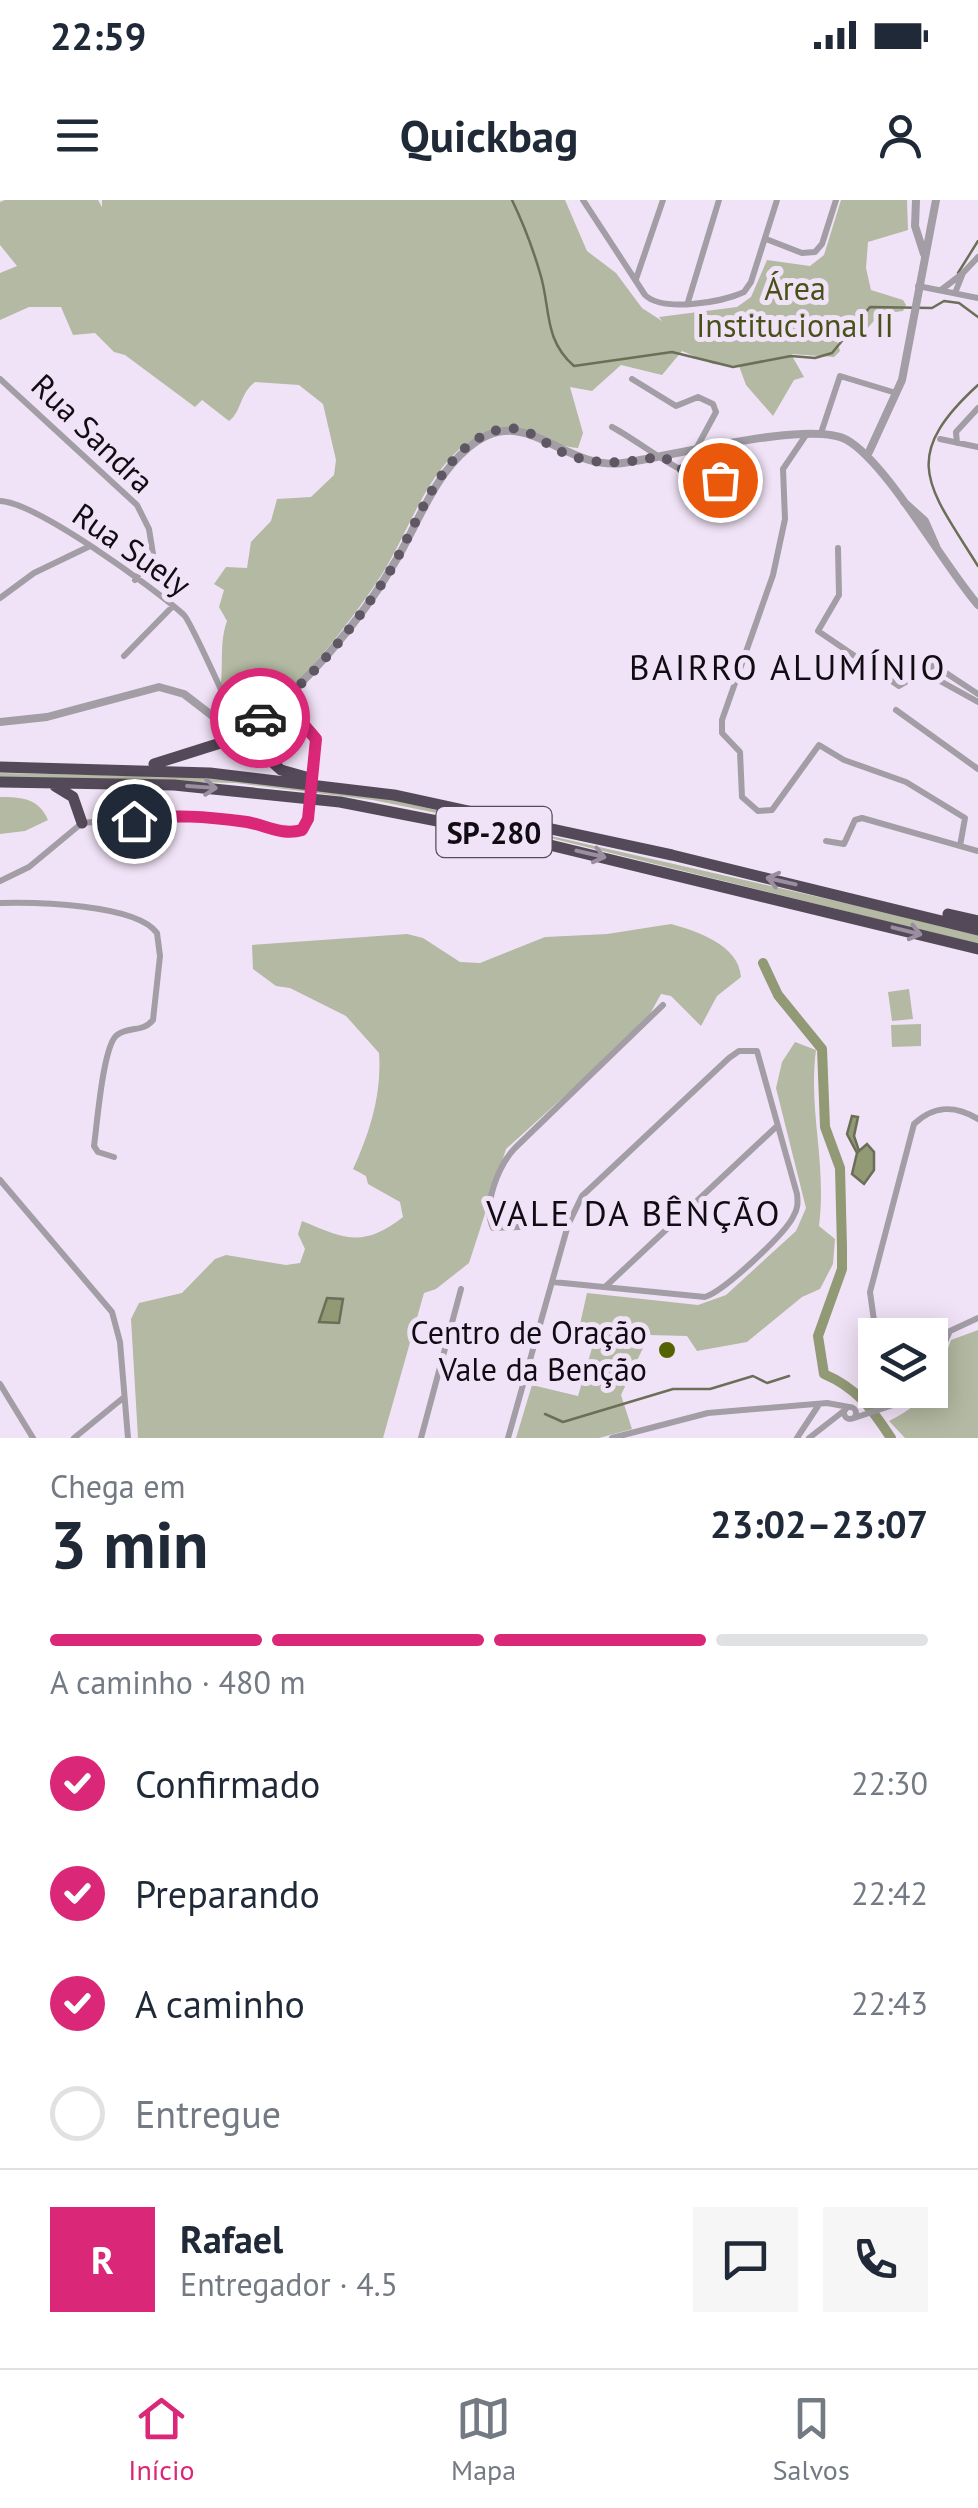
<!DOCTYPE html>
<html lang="pt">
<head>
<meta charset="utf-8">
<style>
  :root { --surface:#fff; --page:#f6f6f7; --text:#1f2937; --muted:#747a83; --line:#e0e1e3; --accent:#db2777 }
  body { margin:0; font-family:"PT Sans",sans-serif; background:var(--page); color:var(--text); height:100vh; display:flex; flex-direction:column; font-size:38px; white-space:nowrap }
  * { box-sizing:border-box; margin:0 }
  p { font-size:32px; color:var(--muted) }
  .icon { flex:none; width:55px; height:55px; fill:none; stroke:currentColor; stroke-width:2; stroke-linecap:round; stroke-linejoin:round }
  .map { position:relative; height:1238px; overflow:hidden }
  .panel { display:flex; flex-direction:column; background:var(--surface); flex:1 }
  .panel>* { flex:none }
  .tools { position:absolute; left:858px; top:1118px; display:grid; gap:20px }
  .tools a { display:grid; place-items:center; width:90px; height:90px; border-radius:0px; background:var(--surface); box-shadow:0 5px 25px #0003; font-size:50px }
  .pin { position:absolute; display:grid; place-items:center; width:85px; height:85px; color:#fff; margin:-42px; border:5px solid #fff; border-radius:50%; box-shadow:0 2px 10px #0007 }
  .courier { position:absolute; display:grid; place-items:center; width:100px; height:100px; margin:-50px; border:8px solid #db2777; border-radius:50%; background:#fff; color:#222; box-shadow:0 2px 12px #0007 }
  .summary em { font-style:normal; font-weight:600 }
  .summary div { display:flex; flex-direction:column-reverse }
  .summary { display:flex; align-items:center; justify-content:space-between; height:170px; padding:0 50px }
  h1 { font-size:65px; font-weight:600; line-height:75px }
  .bar { display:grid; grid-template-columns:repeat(4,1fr); gap:15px 10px; align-content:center; height:120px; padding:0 50px }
  .bar i { height:12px; border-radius:8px; background:var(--line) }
  .bar .current { background:var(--accent) }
  .bar p { grid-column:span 4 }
  .line { display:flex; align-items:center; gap:25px; padding:0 50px; border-top:2px solid var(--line) }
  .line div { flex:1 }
  .round { display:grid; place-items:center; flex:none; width:105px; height:105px; border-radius:0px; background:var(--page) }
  ol { padding:0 50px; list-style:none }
  li { display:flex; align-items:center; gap:30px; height:110px }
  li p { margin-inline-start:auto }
  li .icon { padding:10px; border-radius:50%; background:var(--accent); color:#fff; stroke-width:4 }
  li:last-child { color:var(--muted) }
  li i { width:55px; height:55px; border:5px solid var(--line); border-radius:50% }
  .status { display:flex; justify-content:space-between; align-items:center; height:70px; padding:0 50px; background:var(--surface); direction:ltr }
  .status svg { height:28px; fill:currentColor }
  header { display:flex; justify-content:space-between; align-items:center; height:130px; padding:0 50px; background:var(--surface); font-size:45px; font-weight:600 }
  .dock { display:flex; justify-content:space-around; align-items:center; height:140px; border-top:2px solid var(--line); background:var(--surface); font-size:28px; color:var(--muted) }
  .dock a { display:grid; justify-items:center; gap:5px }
  .dock .current { color:var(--accent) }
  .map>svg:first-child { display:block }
  .green { fill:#b3b9a2 }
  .water { fill:#919975; stroke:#6b6f58; stroke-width:2.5 }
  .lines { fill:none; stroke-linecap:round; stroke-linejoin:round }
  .stream { stroke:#6b6f58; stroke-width:2.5 }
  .river { stroke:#919975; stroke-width:10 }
  .minor { stroke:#a39da5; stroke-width:6 }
  .tertiary { stroke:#a39da5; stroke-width:8 }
  .motorway { stroke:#544959; stroke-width:11 }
  .minor-bridge { stroke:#a39da5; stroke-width:6 }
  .oneway { stroke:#9b8ea0 }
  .done { stroke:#5f5763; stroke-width:10; stroke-dasharray:0 18 }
  .route { stroke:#db2777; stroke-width:12 }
  .poi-dot { fill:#556203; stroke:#f1e3f7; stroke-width:4 }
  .labels { text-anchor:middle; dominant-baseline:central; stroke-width:10; stroke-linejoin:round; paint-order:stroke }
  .shield { fill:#f1e3f7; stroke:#544c57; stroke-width:2.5 }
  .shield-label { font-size:30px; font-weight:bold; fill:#110c13 }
  .park-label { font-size:32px; fill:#485218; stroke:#f1e3f7 }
  .street-label { font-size:32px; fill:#110c13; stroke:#f1e3f7 }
  .poi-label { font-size:32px; fill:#110c13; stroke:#f1e3f7; text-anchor:end }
  .neighbourhood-label { font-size:35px; letter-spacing:2.5px; fill:#110c13; stroke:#f1e3f7 }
</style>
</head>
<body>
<div class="status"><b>22:59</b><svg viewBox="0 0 49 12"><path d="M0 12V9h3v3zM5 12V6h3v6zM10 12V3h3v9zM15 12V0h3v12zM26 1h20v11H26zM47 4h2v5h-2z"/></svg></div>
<header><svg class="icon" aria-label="menu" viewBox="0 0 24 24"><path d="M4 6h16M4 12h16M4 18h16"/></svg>Quickbag<svg class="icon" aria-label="person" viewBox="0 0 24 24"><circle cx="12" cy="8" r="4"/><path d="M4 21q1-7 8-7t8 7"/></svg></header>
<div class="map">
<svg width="978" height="1238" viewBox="0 0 978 1238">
  <rect width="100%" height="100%" fill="#f1e3f7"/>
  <path class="green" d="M5 0H98L102 7V0H565L587 51 616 73 642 108 662 121 659 117 737 107 751 97 767 60 810 66 824 55 841 0H907L908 30 868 42 866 68 871 90 903 100 906 105 903 111 880 114 865 131 837 140 840 151 834 157 791 154 804 177 794 180 773 216 746 185 739 166 713 164 682 151 662 175 621 165 592 191 570 187 583 233 578 248C550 247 527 222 498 229 434 244 413 326 382 374 360 409 297 493 262 511 250 518 239 511 226 514L216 503C227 478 217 448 227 421L219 407 224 390 214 384 226 367 247 368 251 342 271 321 277 299 311 297 334 275 336 260 323 204 299 185 255 182C240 193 241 213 229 221L202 200 195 207 125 155 114 152 95 133 73 135 61 107H29L0 120V73L17 66 0 45V2Z
    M0 573 202 577 375 596 911 718 978 735V744L510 628 373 600 236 583 0 577Z
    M0 597C21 597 39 598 48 620L25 631 0 634Z
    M671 724C697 731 739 745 741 777L717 796 701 826 671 796 661 794 645 823 506 949 469 1063 436 1089 424 1093 383 1238H138L131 1119 139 1103 182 1093 215 1059 226 1055 286 1065 300 1063 305 1049 298 1034 302 1021C344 1038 362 1049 403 1017L400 1002 368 984 366 976 353 969C370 932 382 894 379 853L346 816 290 788 276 786 253 769 252 745 407 734 423 738 460 762 480 763 545 737 607 734Z
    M909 789 913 819 892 821 888 792Z
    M921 824V846L892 847 891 825Z
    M795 842 816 850C808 912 827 961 819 1026L835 1039 833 1064 820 1089 802 1097 747 1142 697 1151 687 1136 649 1135 621 1195 632 1229 599 1238H516L532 1185 578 1196 592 1148 576 1142 587 1093 698 1105 726 1095 796 1031 806 1008 776 888 782 862Z
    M978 1130V1238H905L889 1221C932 1199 936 1182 951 1140Z"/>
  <path class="water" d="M852 916 858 917 854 936 859 951 867 944 874 952V970L864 984 852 974 857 953 847 934Z
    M327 1098 343 1099 339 1123 319 1122Z"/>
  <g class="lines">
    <path class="stream" d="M512 0C523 23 533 49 540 73 551 108 543 139 574 166L672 152 733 167 791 156 815 158 832 153 870 107 932 108 944 101 959 103 978 117
      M958 73 978 41
      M978 185C898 258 928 286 978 366
      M545 1214 563 1222 673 1189H710L753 1176 767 1183 789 1176"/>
    <path class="river" d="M763 763 778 795 822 849 825 927 840 968 842 1048V1069L818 1136 824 1174C857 1188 872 1209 891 1238"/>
    <path class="minor" d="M583 0 645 95C662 112 721 103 744 92L751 82 777 0
      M766 39 802 53 815 52 822 44 836 0
      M636 79 663 0
      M918 86 978 98
      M941 90 962 74
      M955 93 963 73 978 57
      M688 102 719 0
      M0 179 137 305 149 329 153 354 135 380
      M632 179 676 206 698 197 713 204 716 212 696 249
      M612 227C643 243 688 284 720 280
      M821 233 840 176 896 193
      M806 235 783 269 785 319 773 375 722 520V533L740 552 742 597 758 611 772 610 819 545 844 560 906 582 965 618 960 646
      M940 239 978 247
      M957 243 956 232 978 208
      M0 301C36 302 154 388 184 415 190 421 229 506 234 520
      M838 348 839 395 818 431 899 486 934 465 978 494
      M0 398 34 373 88 347
      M124 456 172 407
      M922 471 978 502
      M896 510 978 569
      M235 528 234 520 244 524
      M276 535 294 525 312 531 315 565
      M259 544 276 535 259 534
      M826 641 844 644 855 620 862 618 978 651
      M0 681 29 667 82 623 161 616 246 622 291 633 302 630 309 619
      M0 703C35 702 136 704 157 733L160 756 153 820C142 833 129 826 117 835 103 845 97 925 94 946L98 952 114 957
      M0 980 112 1112 120 1142 128 1238
      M568 1025 493 1028C482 1005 499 965 515 948L663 805
      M605 1087 777 926
      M876 1135 870 1092 914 924C934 905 955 905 978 919
      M930 1174 950 1131 978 1118
      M0 1184 33 1238
      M844 1213a6 6 0 1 1 12 0a6 6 0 1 1-12 0Z
      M854 1218 899 1203 917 1190
      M74 1238 123 1198
      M421 1238 461 1089
      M508 1238 568 1025 582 996 729 858 739 851H757L797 994C798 1003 798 1009 793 1017 784 1035 724 1091 705 1097L553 1082
      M612 1238 708 1213 827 1203 849 1207
      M797 1238 818 1206
      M809 1238 845 1210"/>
    <path class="tertiary" d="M916 0 915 26 924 54
      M869 252 902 180 936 0
      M904 302 925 321 936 346
      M0 522 47 517 159 487 184 494 232 531
      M230 539a15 15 0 1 1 30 0a15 15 0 1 1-30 0Z
      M248 525C301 494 364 416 395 362 418 324 433 277 468 248 525 199 561 271 623 263 669 257 811 219 847 240 887 263 942 363 978 405"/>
    <path class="motorway" d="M257 548 281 570 306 577
      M154 564 230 540
      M0 567 210 573 394 595 672 655 978 730
      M0 582 174 585 340 602 509 635 978 749
      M55 586 73 597 82 623
      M107 622 108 596 129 587
      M948 714 978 721"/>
    <path class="minor-bridge" d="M309 619 315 565"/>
  </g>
  <defs><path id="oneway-shaft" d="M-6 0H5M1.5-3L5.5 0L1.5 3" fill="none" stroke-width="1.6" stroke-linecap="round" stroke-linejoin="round" transform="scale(2.5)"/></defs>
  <g class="oneway">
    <use href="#oneway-shaft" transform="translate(202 587) rotate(4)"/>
    <use href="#oneway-shaft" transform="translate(591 654) rotate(13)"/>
    <use href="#oneway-shaft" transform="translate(781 681) rotate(-167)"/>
    <use href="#oneway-shaft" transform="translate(907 731) rotate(14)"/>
  </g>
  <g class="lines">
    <path class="done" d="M260 518C309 485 355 425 387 376 417 329 440 242 502 229 526 224 544 244 564 253 597 267 628 263 662 256L700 281 720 280"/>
    <path class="route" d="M134 621C170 613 210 617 247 622 265 625 283 636 302 630L308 619 316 539 304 525C279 526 259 558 236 551L230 540 232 531 260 518"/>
  </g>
  <circle class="poi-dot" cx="667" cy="1150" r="10"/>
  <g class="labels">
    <rect class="shield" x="436.5" y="607" width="115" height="50" rx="8"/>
    <g class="shield-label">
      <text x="494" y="632">SP-280</text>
    </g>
    <g class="park-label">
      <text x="795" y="88">Área<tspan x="795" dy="37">Institucional II</tspan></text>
    </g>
    <g class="street-label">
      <text transform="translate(93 233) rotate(44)">Rua Sandra</text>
      <text transform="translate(132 349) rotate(35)">Rua Suely</text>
    </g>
    <g class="poi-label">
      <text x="647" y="1132">Centro de Oração<tspan x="647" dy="37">Vale da Benção</tspan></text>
    </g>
    <g class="neighbourhood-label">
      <text x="788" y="467">BAIRRO ALUMÍNIO</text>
      <text x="634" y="1013">VALE DA BÊNÇÃO</text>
    </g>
  </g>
</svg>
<div class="tools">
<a><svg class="icon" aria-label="layers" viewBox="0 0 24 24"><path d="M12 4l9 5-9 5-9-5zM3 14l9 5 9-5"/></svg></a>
</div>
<div class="pin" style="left:720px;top:280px;background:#ea580c"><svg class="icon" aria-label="bag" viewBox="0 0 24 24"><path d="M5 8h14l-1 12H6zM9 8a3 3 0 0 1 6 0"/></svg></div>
<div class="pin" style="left:134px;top:621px;background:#1f2937"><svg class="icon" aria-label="home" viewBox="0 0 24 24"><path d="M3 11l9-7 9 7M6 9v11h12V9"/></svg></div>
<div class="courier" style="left:260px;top:518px"><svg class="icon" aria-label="car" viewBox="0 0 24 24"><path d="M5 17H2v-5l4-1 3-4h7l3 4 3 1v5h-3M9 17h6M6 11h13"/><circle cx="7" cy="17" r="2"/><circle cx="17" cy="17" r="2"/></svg></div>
</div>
<section class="panel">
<div class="summary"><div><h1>3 min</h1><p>Chega em</p></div><em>23:02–23:07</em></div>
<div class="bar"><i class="current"></i><i class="current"></i><i class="current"></i><i></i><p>A caminho · 480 m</p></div>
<ol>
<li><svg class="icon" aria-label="check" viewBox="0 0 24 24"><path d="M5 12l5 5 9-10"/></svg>Confirmado<p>22:30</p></li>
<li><svg class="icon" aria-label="check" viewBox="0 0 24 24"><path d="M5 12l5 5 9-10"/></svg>Preparando<p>22:42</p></li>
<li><svg class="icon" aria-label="check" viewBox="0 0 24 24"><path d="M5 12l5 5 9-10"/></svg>A caminho<p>22:43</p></li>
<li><i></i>Entregue</li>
</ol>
<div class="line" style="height:180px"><b class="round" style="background:var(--accent);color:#fff">R</b><div><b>Rafael</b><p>Entregador · 4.5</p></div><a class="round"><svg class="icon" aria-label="chat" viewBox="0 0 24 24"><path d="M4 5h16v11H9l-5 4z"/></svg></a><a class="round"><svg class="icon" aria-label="phone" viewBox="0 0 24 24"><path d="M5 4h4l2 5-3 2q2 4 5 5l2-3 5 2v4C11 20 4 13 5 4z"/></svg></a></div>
</section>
<nav class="dock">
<a class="current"><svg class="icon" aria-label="home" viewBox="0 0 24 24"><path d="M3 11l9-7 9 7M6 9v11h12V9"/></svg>Início</a>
<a><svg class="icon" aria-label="map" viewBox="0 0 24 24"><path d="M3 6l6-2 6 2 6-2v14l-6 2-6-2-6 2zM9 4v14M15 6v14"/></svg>Mapa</a>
<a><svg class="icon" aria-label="saved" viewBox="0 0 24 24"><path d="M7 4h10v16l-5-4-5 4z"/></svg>Salvos</a>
</nav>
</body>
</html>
